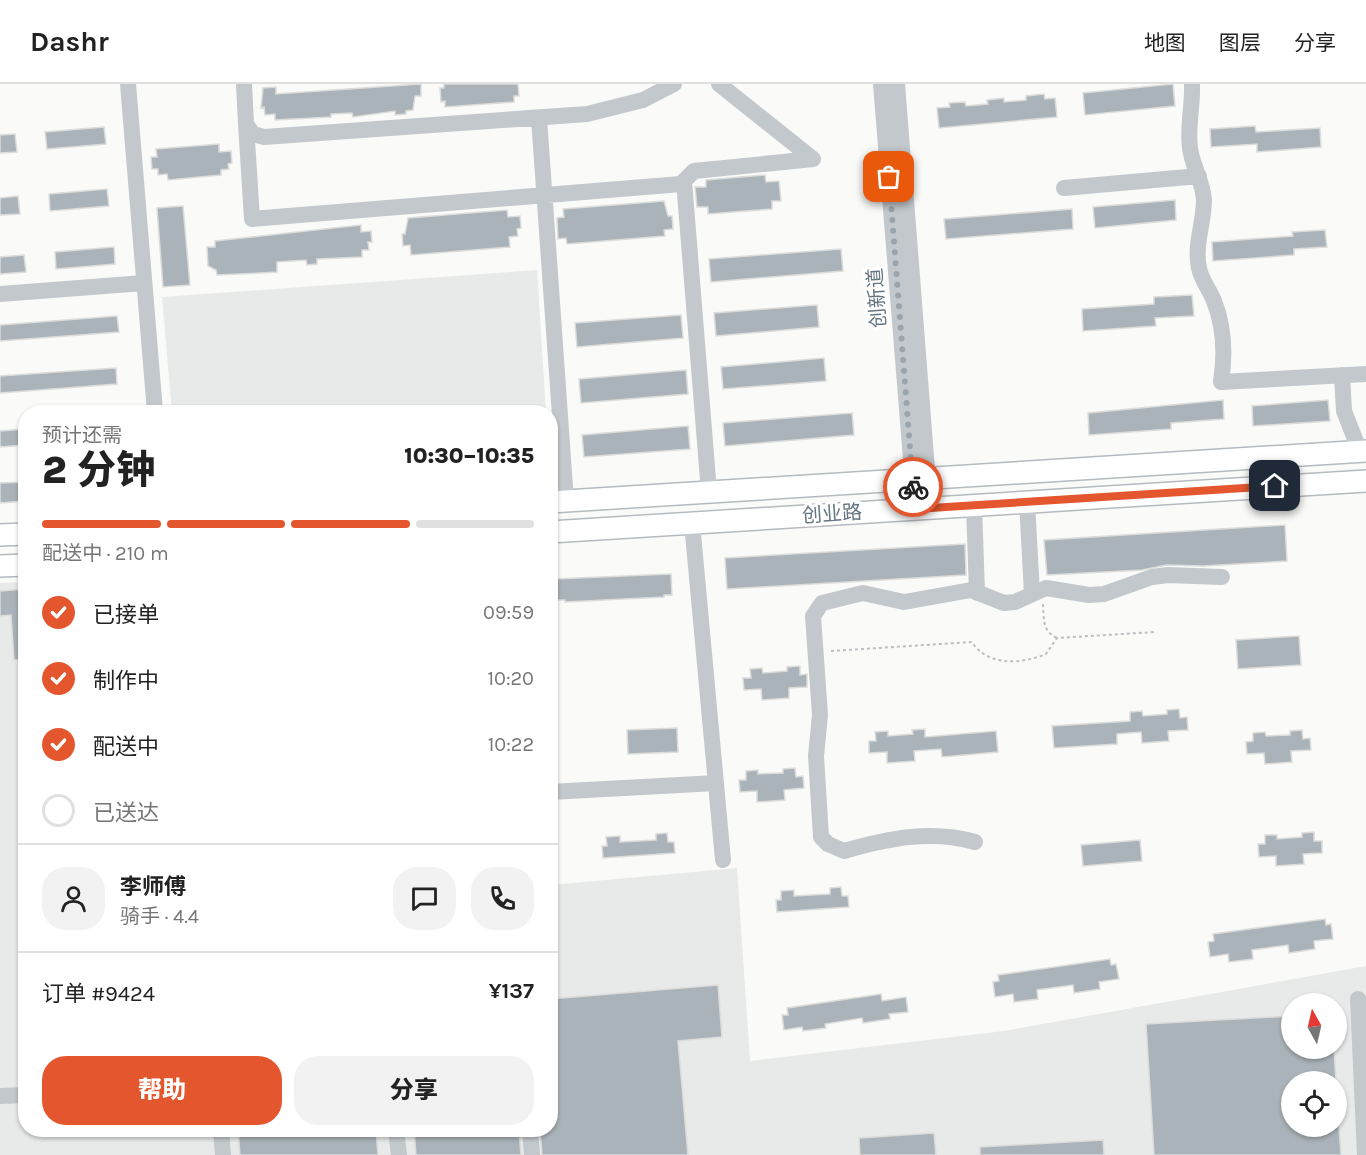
<!DOCTYPE html>
<html lang="zh">
<head>
<meta charset="utf-8">
<style>
  :root { --surface:#fff; --page:#f2f2f2; --text:#222; --muted:#767676; --line:#e0e0e0; --accent:#e4572e }
  body { margin:0; font-family:Karla,"Noto Sans SC",sans-serif; background:var(--page); color:var(--text); height:100vh; display:flex; flex-direction:column; font-size:22px; white-space:nowrap }
  * { box-sizing:border-box; margin:0 }
  p { font-size:20px; color:var(--muted) }
  .icon { flex:none; width:33px; height:33px; fill:none; stroke:currentColor; stroke-width:2; stroke-linecap:round; stroke-linejoin:round }
  .map { position:relative; flex:1; overflow:hidden }
  .side { position:absolute; left:18px; top:321px; width:540px; height:732px; display:flex; flex-direction:column; background:var(--surface); border-radius:24px; box-shadow:0 2px 4px #0004 }
  .side>* { flex:none }
  .needle { width:39px; rotate:352deg }
  .buttons { position:absolute; left:1281px; top:909px; display:grid; gap:12px }
  .buttons a { display:grid; place-items:center; width:66px; height:66px; border-radius:50%; background:var(--surface); box-shadow:0 2px 4px #0004; font-size:30px }
  .pin { position:absolute; display:grid; place-items:center; width:51px; height:51px; color:#fff; margin:-26px; border-radius:12px; box-shadow:0 3px 9px #0006 }
  .courier { position:absolute; display:grid; place-items:center; width:60px; height:60px; margin:-30px; border:4px solid #e4572e; border-radius:50%; background:#fff; color:#222; box-shadow:0 2px 8px #0007 }
  .head em { font-style:normal; font-weight:800 }
  .head div { display:flex; flex-direction:column-reverse }
  .head { display:flex; align-items:center; justify-content:space-between; height:102px; padding:0 24px }
  h1 { font-size:39px; font-weight:800; line-height:45px }
  .bar { display:grid; grid-template-columns:repeat(4,1fr); gap:9px 6px; align-content:center; height:72px; padding:0 24px }
  .bar i { height:8px; border-radius:4px; background:var(--line) }
  .bar .selected { background:var(--accent) }
  .bar p { grid-column:span 4 }
  .line { display:flex; align-items:center; gap:15px; padding:0 24px; border-top:2px solid var(--line) }
  .line div { flex:1 }
  .round { display:grid; place-items:center; flex:none; width:63px; height:63px; border-radius:24px; background:var(--page) }
  ol { padding:0 24px; list-style:none }
  li { display:flex; align-items:center; gap:18px; height:66px }
  li p { margin-inline-start:auto }
  li .icon { padding:6px; border-radius:50%; background:var(--accent); color:#fff; stroke-width:4 }
  li:last-child { color:var(--muted) }
  li i { width:33px; height:33px; border:3px solid var(--line); border-radius:50% }
  .cta { display:flex; gap:12px; margin-top:auto; padding:12px 24px }
  .cta a { flex:1; height:69px; border-radius:24px; background:var(--accent); color:#fff; font-size:24px; font-weight:800; line-height:69px; text-align:center }
  .cta a+a { background:var(--page); color:var(--text) }
  header { display:flex; align-items:center; gap:36px; box-sizing:border-box; height:84px; padding:0 30px; background:var(--surface); border-bottom:2px solid var(--line) }
  header strong { font-size:28px }
  nav { display:flex; gap:33px; margin-inline-start:auto; font-size:21px }
  .map>svg:first-child { display:block }
  .built { fill:#e8e9e9; fill-rule:evenodd }
  .building { fill:#aab3b9; stroke:#dcdcda; stroke-width:1.5 }
  .lines { fill:none; stroke-linecap:round; stroke-linejoin:round }
  .major-casing { stroke:#b5babe; stroke-width:24 }
  .path { stroke:#bbbfc2; stroke-width:2; stroke-dasharray:3 3; stroke-linecap:butt }
  .minor { stroke:#c3c8cc; stroke-width:16 }
  .major { stroke:#fff; stroke-width:21 }
  .done { stroke:#99a4ac; stroke-width:6; stroke-dasharray:0 10.8 }
  .route { stroke:#e4572e; stroke-width:8 }
  .labels { text-anchor:middle; dominant-baseline:central; stroke-width:6; stroke-linejoin:round; paint-order:stroke }
  .street-label { font-size:20px; fill:#657683; stroke:#fff }
</style>
</head>
<body>
<header>
<strong>Dashr</strong>
<nav><a>地图</a><a>图层</a><a>分享</a></nav>
</header>
<div class="map">
<svg width="1366" height="1071" viewBox="0 0 1366 1071">
  <rect width="100%" height="100%" fill="#fafaf8"/>
  <path class="built" d="M537 186 546 328H172L162 213Z
    M25 498 26 1046H550L551 801 737 784 750 977 1004 947 1366 882V1071H0V499ZM1292 920H1336V964H1292ZM1292 998H1336V1042H1292Z"/>
  <path class="building" d="M421 0V12H415L413 26 406 27V30L395 31V27L353 33 352 29 331 30V33L275 36V30L265 31 264 23 261 24 263 4 276 3V10Z
    M444 0H518L519 12H514V18L445 23V17L441 18 440 4H444Z
    M1173 0 1175 22 1085 31 1083 9Z
    M1044 10 1045 15 1055 14 1057 33 939 44 937 24 950 23 949 19 965 18 966 22 988 20 987 16 1004 14V18L1026 16V12Z
    M1255 42 1256 48 1320 44 1321 63 1257 68V60L1211 63 1210 45Z
    M104 43 106 60 47 65 45 48Z
    M15 50 17 68 0 69V51Z
    M219 60V68L231 67 232 79 228 80 229 85 221 86V91L168 96 167 90 158 91V85H152L151 73H157L156 65Z
    M765 91 766 98 779 97 781 117H772V125L708 130V123H697L695 103H706V96Z
    M107 105 109 122 50 127 49 110Z
    M18 112 20 130 0 131V114Z
    M1175 116 1176 136 1095 144 1093 123Z
    M664 117 668 132H672L673 145 664 146 665 152 567 160 566 154 558 155 557 134 564 133 563 125Z
    M183 122 190 201 163 203 157 124Z
    M1072 125 1073 145 946 155 944 135Z
    M507 126 508 133 520 132 521 144 517 145 518 152 509 153 510 163 411 171 410 161 403 162 402 150H405L408 134Z
    M361 141V148L371 147 372 158H368L369 166H362V173L317 175V180L307 181 306 176 277 178V188L260 189 217 191 216 186 208 182 207 163H215V157Z
    M1325 146 1327 163 1294 165V171L1213 177 1212 158 1293 152 1292 148Z
    M114 163 115 180 56 185 55 168Z
    M841 165 843 187 711 198 709 175Z
    M24 171 26 188 0 190V173Z
    M1192 211 1194 232 1155 234 1156 242 1083 247 1082 225 1154 220V213Z
    M817 221 819 243 716 252 714 229Z
    M681 231 683 254 577 263 575 239Z
    M117 232 119 248 0 257V241Z
    M824 274 826 297 723 305 721 283Z
    M116 284 117 300 0 309V292Z
    M686 286 688 310 581 319 579 295Z
    M1223 316 1224 335 1171 339V345L1089 351 1088 329Z
    M1328 316 1330 337 1253 342 1252 322Z
    M852 329 854 351 725 362 723 339Z
    M688 342 690 365 584 373 582 351Z
    M26 345V361L0 363V347Z
    M26 398V417L0 419V399Z
    M1285 441 1287 477 1203 482 1167 481 1142 486 1047 491 1044 456Z
    M965 460 966 491 727 505 725 474Z
    M671 490 672 511H664V513L565 518V516H555L554 495Z
    M24 505 26 575 14 576 11 531 0 532V507Z
    M1299 552 1301 581 1238 585 1236 556Z
    M800 582V591L807 590V603L789 604V614L762 616 761 605 744 606 743 594H751L750 585 762 584 763 589 787 587V583Z
    M1179 625 1180 634 1187 633 1188 646 1168 647 1169 657 1142 659 1141 648 1117 650V660L1054 664 1052 642 1130 637V628L1142 627 1143 632 1167 630V626Z
    M677 644 678 668 628 670 627 646Z
    M925 645V653L996 647 998 668 942 673 941 665 914 667 915 677 887 679V668L869 669V657H876L875 648 888 647V652L913 650 912 646Z
    M1302 646 1303 655 1310 654 1311 666 1291 667 1292 678 1265 680 1264 669 1247 670 1246 658 1253 657V649L1265 648 1266 652 1290 651V647Z
    M795 684 796 693 803 692 804 704 784 706 785 716 757 718V707L740 708 739 696H746V687L758 686V690L783 689V685Z
    M1314 748V757H1322V769L1303 770 1304 780 1276 782V772L1259 773 1258 760H1265V751H1277V755L1302 753V749Z
    M667 749 668 758H674L675 769 603 774 602 762H607L606 753 620 752V758L656 756V750Z
    M1140 756 1142 777 1083 782 1081 761Z
    M841 803 842 812H848L849 823 777 828 776 816H781V807L794 806V812L830 810V804Z
    M1325 835 1326 841 1331 840 1333 855 1314 857 1315 865 1289 869 1288 861 1252 866 1253 875 1229 878 1228 870 1210 873 1208 858 1214 857 1213 850Z
    M1110 875 1111 881 1116 880 1119 895 1099 898 1100 905 1074 909 1073 901 1037 906 1038 915 1014 918 1013 910 995 913 993 898 999 897 998 891Z
    M718 901 722 953 678 957 688 1071H542L540 1046H550V915Z
    M881 910 882 917 906 913 908 928 889 930 890 935 863 939 862 934 825 940 826 944 803 947 802 943 784 946 782 931H788L787 924Z
    M1292 932V964H1334L1336 998H1292V1042H1339L1341 1071H1154L1146 940Z
    M238 1046H376L378 1071H240Z
    M414 1046H519L521 1071H416Z
    M934 1049 936 1071H860L859 1054Z
    M1103 1056 1104 1071H980V1063Z"/>
  <g class="lines">
    <g class="major-casing">
      <path id="major" d="M550 418 1366 367
        M550 448 1366 397
        M0 451 26 450
        M0 482 26 481"/>
    </g>
    <path class="path" d="M1043 520C1044 535 1042 547 1057 554
      M831 567 972 558C988 583 1022 580 1046 570L1057 554 1155 548"/>
    <path class="minor" d="M128 0 155 328
      M244 0 246 40 253 50 264 53 587 30 643 16 674 0
      M719 0 813 75
      M881 0 915 425
      M897 0 930 424
      M1192 0C1193 21 1187 43 1190 64 1192 82 1203 97 1204 116 1204 139 1194 161 1199 184 1201 196 1210 206 1214 217 1224 242 1225 272 1221 298L1366 290
      M539 34 566 417
      M246 40 252 135 681 100 694 87 813 75
      M684 97 709 408
      M1064 104 1199 92
      M0 210 144 199
      M1342 291 1344 327 1360 368
      M1027 418 1032 510
      M974 421 977 509
      M692 439 723 776
      M550 708 716 699
      M975 758C931 745 886 755 844 767L828 760 821 753 816 672 820 631 813 532 822 519 863 509 904 518 971 506 1004 519 1015 518 1046 504 1089 511 1104 510 1152 493 1168 491 1222 493
      M1358 915 1365 1071
      M0 1012 26 1011
      M221 1046 223 1071
      M396 1046 399 1071
      M530 1046 532 1071"/>
    <use href="#major" class="major"/>
  </g>
  <g class="lines">
    <path class="done" d="M889 93 913 403"/>
    <path class="route" d="M913 403 915 425 1275 402"/>
  </g>
  <g class="labels">
    <g class="street-label">
      <text transform="translate(877 214) rotate(-94)">创新道</text>
      <text transform="translate(832 430) rotate(-4)">创业路</text>
    </g>
  </g>
</svg>
<div class="buttons">
<a><svg class="needle" viewBox="-14 -14 28 28"><path d="M0-13l5 13h-10z" fill="#e53935"/><path d="M0 13l5-13h-10z" fill="#767676"/></svg></a>
<a><svg class="icon" aria-label="locate" viewBox="0 0 24 24"><circle cx="12" cy="12" r="6"/><path d="M12 2v4M12 18v4M2 12h4M18 12h4"/></svg></a>
</div>
<div class="pin" style="left:889px;top:93px;background:#ea580c"><svg class="icon" aria-label="bag" viewBox="0 0 24 24"><path d="M5 8h14l-1 12H6zM9 8a3 3 0 0 1 6 0"/></svg></div>
<div class="pin" style="left:1275px;top:402px;background:#1f2937"><svg class="icon" aria-label="home" viewBox="0 0 24 24"><path d="M3 11l9-7 9 7M6 9v11h12V9"/></svg></div>
<div class="courier" style="left:913px;top:403px"><svg class="icon" aria-label="bike" viewBox="0 0 24 24"><circle cx="6" cy="16" r="4"/><circle cx="18" cy="16" r="4"/><path d="M6 16l4-8h5l3 8M10 8l3 8H6M13 5h3"/></svg></div>
<section class="side">
<div class="head"><div><h1>2 分钟</h1><p>预计还需</p></div><em>10:30–10:35</em></div>
<div class="bar"><i class="selected"></i><i class="selected"></i><i class="selected"></i><i></i><p>配送中 · 210 m</p></div>
<ol>
<li><svg class="icon" aria-label="check" viewBox="0 0 24 24"><path d="M5 12l5 5 9-10"/></svg>已接单<p>09:59</p></li>
<li><svg class="icon" aria-label="check" viewBox="0 0 24 24"><path d="M5 12l5 5 9-10"/></svg>制作中<p>10:20</p></li>
<li><svg class="icon" aria-label="check" viewBox="0 0 24 24"><path d="M5 12l5 5 9-10"/></svg>配送中<p>10:22</p></li>
<li><i></i>已送达</li>
</ol>
<div class="line" style="height:108px"><a class="round"><svg class="icon" aria-label="person" viewBox="0 0 24 24"><circle cx="12" cy="8" r="4"/><path d="M4 21q1-7 8-7t8 7"/></svg></a><div><b>李师傅</b><p>骑手 · 4.4</p></div><a class="round"><svg class="icon" aria-label="chat" viewBox="0 0 24 24"><path d="M4 5h16v11H9l-5 4z"/></svg></a><a class="round"><svg class="icon" aria-label="phone" viewBox="0 0 24 24"><path d="M5 4h4l2 5-3 2q2 4 5 5l2-3 5 2v4C11 20 4 13 5 4z"/></svg></a></div>
<div class="line" style="height:78px"><div>订单 #9424</div><b>¥137</b></div>
<div class="cta"><a>帮助</a><a>分享</a></div>
</section>
</div>
</body>
</html>
